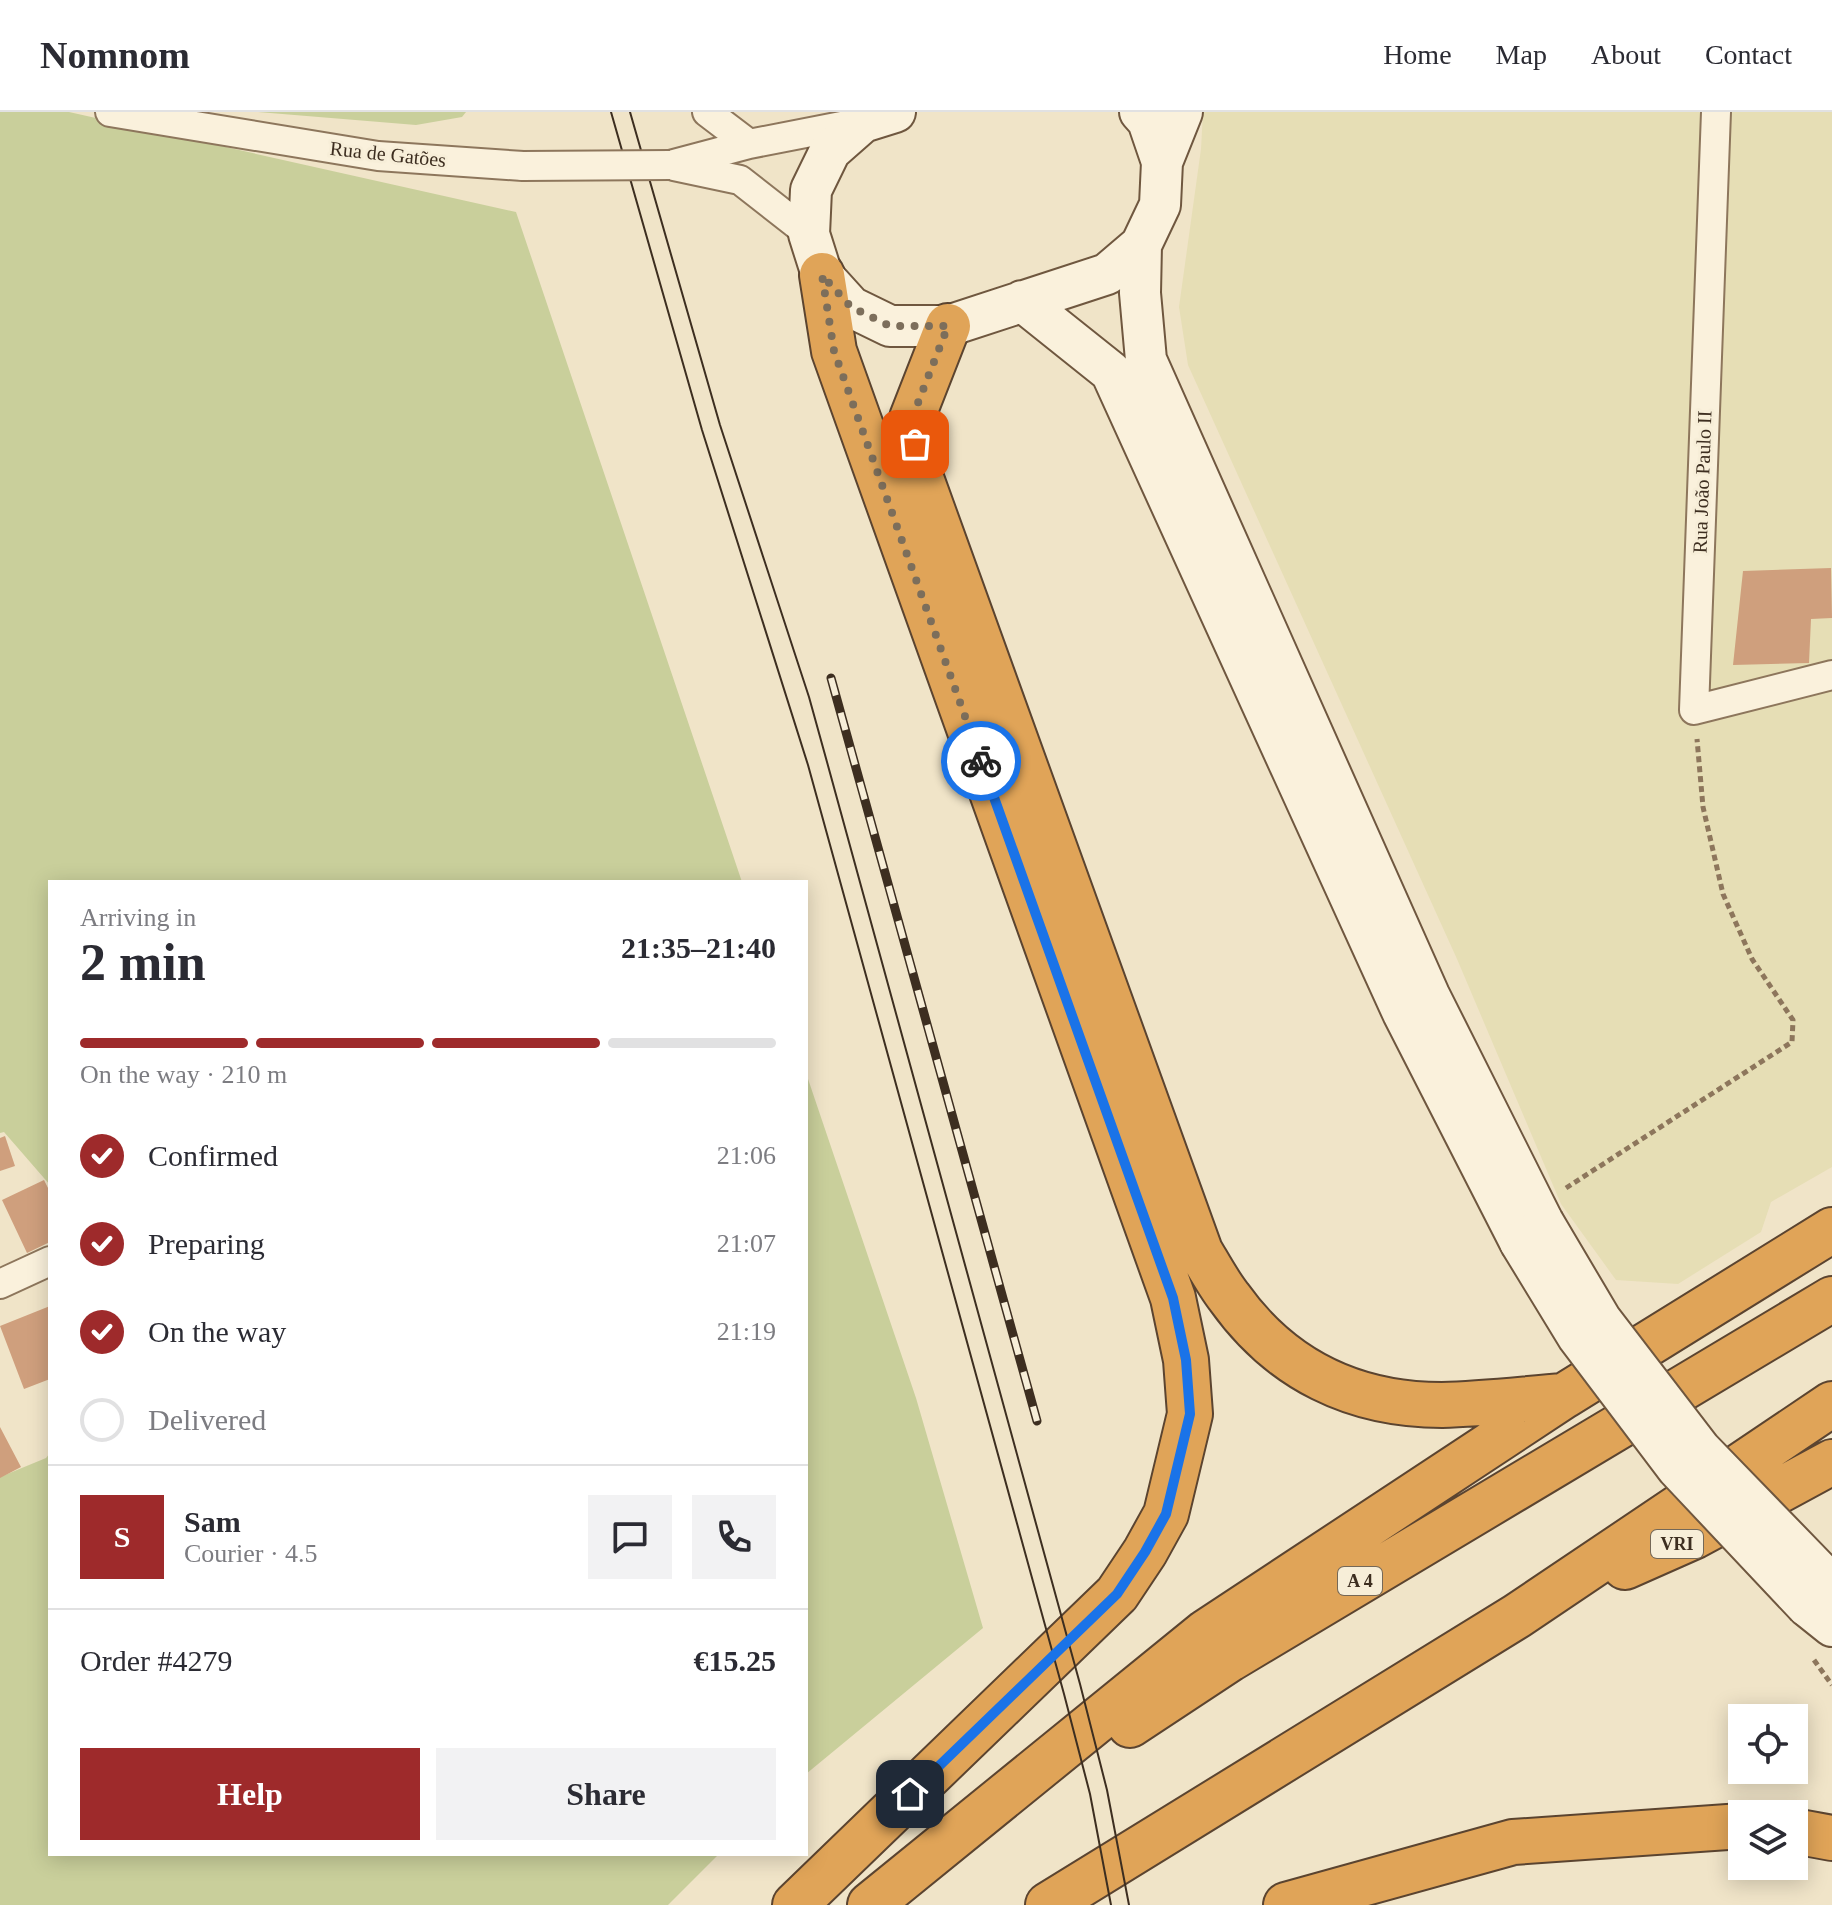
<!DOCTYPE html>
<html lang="en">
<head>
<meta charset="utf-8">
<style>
  :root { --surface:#fff; --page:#f2f2f3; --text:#2b2b33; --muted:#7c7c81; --line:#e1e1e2; --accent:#9e2a2b }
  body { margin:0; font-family:Georgia,serif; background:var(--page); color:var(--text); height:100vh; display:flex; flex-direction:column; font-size:30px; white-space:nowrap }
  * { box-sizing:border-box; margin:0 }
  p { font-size:26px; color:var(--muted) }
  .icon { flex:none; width:44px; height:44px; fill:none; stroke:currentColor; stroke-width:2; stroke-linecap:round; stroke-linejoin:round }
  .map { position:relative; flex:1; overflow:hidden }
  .sheet { position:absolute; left:48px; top:768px; width:760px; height:976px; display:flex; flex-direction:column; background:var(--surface); border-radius:0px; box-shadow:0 4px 20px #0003 }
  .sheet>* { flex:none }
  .controls { position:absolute; left:1728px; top:1592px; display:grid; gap:16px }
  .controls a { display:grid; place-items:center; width:80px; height:80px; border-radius:0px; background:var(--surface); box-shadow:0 4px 20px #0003; font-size:40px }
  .pin { position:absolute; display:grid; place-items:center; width:68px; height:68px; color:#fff; margin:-34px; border-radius:16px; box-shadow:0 4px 12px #0006 }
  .courier { position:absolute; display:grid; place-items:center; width:80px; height:80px; margin:-40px; border:6px solid #1a73e8; border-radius:50%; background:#fff; color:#222; box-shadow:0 2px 10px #0007 }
  .head em { font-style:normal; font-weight:600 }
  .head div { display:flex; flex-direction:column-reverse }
  .head { display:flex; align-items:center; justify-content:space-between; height:136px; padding:0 32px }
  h1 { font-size:52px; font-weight:600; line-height:60px }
  .bar { display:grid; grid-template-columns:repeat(4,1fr); gap:12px 8px; align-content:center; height:96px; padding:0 32px }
  .bar i { height:10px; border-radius:6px; background:var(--line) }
  .bar .on { background:var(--accent) }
  .bar p { grid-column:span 4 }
  .line { display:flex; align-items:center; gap:20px; padding:0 32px; border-top:2px solid var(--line) }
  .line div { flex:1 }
  .round { display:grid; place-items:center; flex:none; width:84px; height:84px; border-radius:0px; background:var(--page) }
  ol { padding:0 32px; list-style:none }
  li { display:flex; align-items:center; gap:24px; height:88px }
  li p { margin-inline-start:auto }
  li .icon { padding:8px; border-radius:50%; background:var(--accent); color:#fff; stroke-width:4 }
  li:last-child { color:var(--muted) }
  li i { width:44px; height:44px; border:4px solid var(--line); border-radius:50% }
  .primary-button { display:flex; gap:16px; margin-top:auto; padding:16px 32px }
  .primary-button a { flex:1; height:92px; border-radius:0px; background:var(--accent); color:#fff; font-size:32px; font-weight:600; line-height:92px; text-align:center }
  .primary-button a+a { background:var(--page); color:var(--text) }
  header { display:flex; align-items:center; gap:48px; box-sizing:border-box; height:112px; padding:0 40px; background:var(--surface); border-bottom:2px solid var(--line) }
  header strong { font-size:38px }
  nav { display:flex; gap:44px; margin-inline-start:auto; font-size:28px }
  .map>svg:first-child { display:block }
  .farmland { fill:#e6deb5 }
  .green { fill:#c9cf9b }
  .building { fill:#cf9f7d }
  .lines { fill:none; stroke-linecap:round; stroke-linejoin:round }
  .street-casing { stroke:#8d765c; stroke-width:32 }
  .secondary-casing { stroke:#6f573f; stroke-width:44 }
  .highway-casing { stroke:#5b4430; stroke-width:48 }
  .path { stroke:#8d765c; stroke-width:5; stroke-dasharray:6 4; stroke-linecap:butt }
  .street { stroke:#faf1dc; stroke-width:28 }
  .secondary { stroke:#faf1dc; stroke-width:40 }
  .highway { stroke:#e0a458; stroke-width:44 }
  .tram { stroke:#3d2e20; stroke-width:2 }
  .rail-casing { stroke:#3d2e20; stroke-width:9 }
  .rail { stroke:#f7eed8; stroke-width:6; stroke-dasharray:18; stroke-linecap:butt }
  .street-bridge-casing { stroke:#8d765c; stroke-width:32; stroke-linecap:butt }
  .secondary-bridge-casing { stroke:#6f573f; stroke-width:44; stroke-linecap:butt }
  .street-bridge { stroke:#faf1dc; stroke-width:28 }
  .secondary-bridge { stroke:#faf1dc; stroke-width:40 }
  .done { stroke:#7c6e5b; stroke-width:8; stroke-dasharray:0 14.4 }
  .route { stroke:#1a73e8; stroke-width:10 }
  .labels { text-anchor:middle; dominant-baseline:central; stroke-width:6; stroke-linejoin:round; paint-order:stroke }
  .shield { fill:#f7eed8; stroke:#756857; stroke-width:2 }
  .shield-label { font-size:18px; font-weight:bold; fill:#3d2e20 }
  .street-label { font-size:20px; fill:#3d2e20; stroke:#f7eed8 }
</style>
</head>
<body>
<header>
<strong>Nomnom</strong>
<nav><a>Home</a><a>Map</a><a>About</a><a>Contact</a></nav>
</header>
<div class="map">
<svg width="1832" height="1793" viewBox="0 0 1832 1793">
  <rect width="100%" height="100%" fill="#f0e4c8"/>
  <path class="farmland" d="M1203 0H1832V1055L1771 1090 1761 1120 1678 1172 1616 1168 1561 1092 1457 847 1188 253 1179 195 1201 37Z"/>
  <path class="green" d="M0 0H69L516 100 742 770H50V1073L4 1020 0 1021Z
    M258 0H466L462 5 416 13Z
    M806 961 916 1286 983 1516 806 1662Z
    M50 1341V1742H719L668 1793H0V1365L46 1346Z"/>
  <path class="building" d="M1831 456 1832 506 1811 507 1809 551 1733 553 1743 459Z
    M5 1024 15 1054 0 1059V1026Z
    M44 1068 50 1080V1130L27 1141 2 1088Z
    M50 1194V1267L24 1277 0 1214Z
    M0 1315 21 1355 0 1366Z"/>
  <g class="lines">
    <g class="street-casing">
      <path id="street" d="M110 0 378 44 523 54
        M707 0 749 32
        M1716 0 1694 598 1832 563
        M670 53 749 32 862 10
        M674 54 740 68 809 122
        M0 1172 50 1149"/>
    </g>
    <g class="secondary-casing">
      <path id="secondary" d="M895 0 863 10 830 39 811 78 809 122 822 163 851 195 890 214H948L1107 162 1141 133 1160 93 1162 50 1148 9 1140 0
        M1162 50 1182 0
        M1141 133 1140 181 1146 248 1429 883 1543 1110
        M1022 189 1111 260 1403 901 1520 1130
        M1807 1494 1832 1514"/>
    </g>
    <g class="highway-casing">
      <path id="highway" d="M948 214 912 306 918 358 1200 1139C1209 1154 1218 1171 1229 1185 1281 1258 1354 1293 1442 1293 1483 1292 1524 1287 1564 1284
        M1625 1455 1695 1424 1832 1350
        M1130 1613 1230 1547 1832 1187
        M1794 1719 1832 1726
        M795 1793 1117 1482 1145 1440 1166 1402 1190 1302 1186 1248 1173 1186 834 239 822 163
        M870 1793 1206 1520 1564 1284 1832 1118
        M1048 1793 1517 1504 1832 1292
        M1286 1793 1513 1730 1742 1714"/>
    </g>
    <path class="path" d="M1566 1076 1792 930 1793 908 1752 847 1723 782 1703 695 1697 627
      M1814 1548 1832 1573"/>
    <use href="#street" class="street"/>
    <use href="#secondary" class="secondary"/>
    <use href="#highway" class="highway"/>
    <path class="tram" d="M611 0 702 318 808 653 1064 1582 1090 1682 1111 1793
      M630 0 720 313 809 585 827 650 1080 1572 1107 1678 1129 1793"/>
    <g class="rail-casing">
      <path id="rail" d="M831 566 1037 1309"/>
    </g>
    <use href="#rail" class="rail"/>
    <g class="street-bridge-casing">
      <path id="street-bridge" d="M523 54 670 53"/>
    </g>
    <g class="secondary-bridge-casing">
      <path id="secondary-bridge" d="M1543 1110 1601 1208 1700 1337 1832 1473
        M1520 1130 1578 1225 1677 1356 1807 1494"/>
    </g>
    <use href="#street-bridge" class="street-bridge"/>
    <use href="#secondary-bridge" class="secondary-bridge"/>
  </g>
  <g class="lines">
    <path class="done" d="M915 332 912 306 948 214H890L851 195 822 163 834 239 981 649"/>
    <path class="route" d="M910 1682 1117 1482 1145 1440 1166 1402 1190 1302 1186 1248 1173 1186 981 649"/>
  </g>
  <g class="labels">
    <g class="shield">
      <rect x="1651" y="1418" width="52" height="28" rx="6"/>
      <rect x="1338" y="1455" width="44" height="28" rx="6"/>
    </g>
    <g class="shield-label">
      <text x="1677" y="1432">VRI</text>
      <text x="1360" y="1469">A 4</text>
    </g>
    <g class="street-label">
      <text transform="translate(388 42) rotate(6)">Rua de Gatões</text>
      <text transform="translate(1702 370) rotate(-88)">Rua João Paulo II</text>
    </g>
  </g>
</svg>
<div class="controls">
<a><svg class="icon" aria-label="locate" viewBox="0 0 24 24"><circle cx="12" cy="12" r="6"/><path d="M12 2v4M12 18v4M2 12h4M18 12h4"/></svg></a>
<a><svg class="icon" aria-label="layers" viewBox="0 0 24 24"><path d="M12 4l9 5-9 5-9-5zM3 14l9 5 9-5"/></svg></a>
</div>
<div class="pin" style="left:915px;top:332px;background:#ea580c"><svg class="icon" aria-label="bag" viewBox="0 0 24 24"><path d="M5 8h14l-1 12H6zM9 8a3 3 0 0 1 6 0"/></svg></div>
<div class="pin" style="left:910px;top:1682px;background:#1f2937"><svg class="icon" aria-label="home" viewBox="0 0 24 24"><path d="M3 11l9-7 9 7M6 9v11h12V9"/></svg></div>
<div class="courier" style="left:981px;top:649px"><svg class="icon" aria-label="bike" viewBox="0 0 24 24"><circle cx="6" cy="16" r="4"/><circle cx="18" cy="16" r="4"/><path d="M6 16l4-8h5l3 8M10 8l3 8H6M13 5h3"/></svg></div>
<section class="sheet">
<div class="head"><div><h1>2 min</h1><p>Arriving in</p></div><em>21:35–21:40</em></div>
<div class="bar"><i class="on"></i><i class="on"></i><i class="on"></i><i></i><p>On the way · 210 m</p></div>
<ol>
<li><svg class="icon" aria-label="check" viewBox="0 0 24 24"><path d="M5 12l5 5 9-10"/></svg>Confirmed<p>21:06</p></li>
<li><svg class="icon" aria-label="check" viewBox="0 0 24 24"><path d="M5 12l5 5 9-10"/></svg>Preparing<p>21:07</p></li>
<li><svg class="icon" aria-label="check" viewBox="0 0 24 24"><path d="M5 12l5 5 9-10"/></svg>On the way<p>21:19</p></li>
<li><i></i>Delivered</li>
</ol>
<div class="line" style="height:144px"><b class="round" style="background:var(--accent);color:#fff">S</b><div><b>Sam</b><p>Courier · 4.5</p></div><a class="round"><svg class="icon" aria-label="chat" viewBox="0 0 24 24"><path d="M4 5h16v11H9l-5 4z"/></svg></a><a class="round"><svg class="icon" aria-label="phone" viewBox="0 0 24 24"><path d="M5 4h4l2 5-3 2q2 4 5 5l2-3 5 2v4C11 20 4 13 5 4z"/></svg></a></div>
<div class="line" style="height:104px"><div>Order #4279</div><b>€15.25</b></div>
<div class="primary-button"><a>Help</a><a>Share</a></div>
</section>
</div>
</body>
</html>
